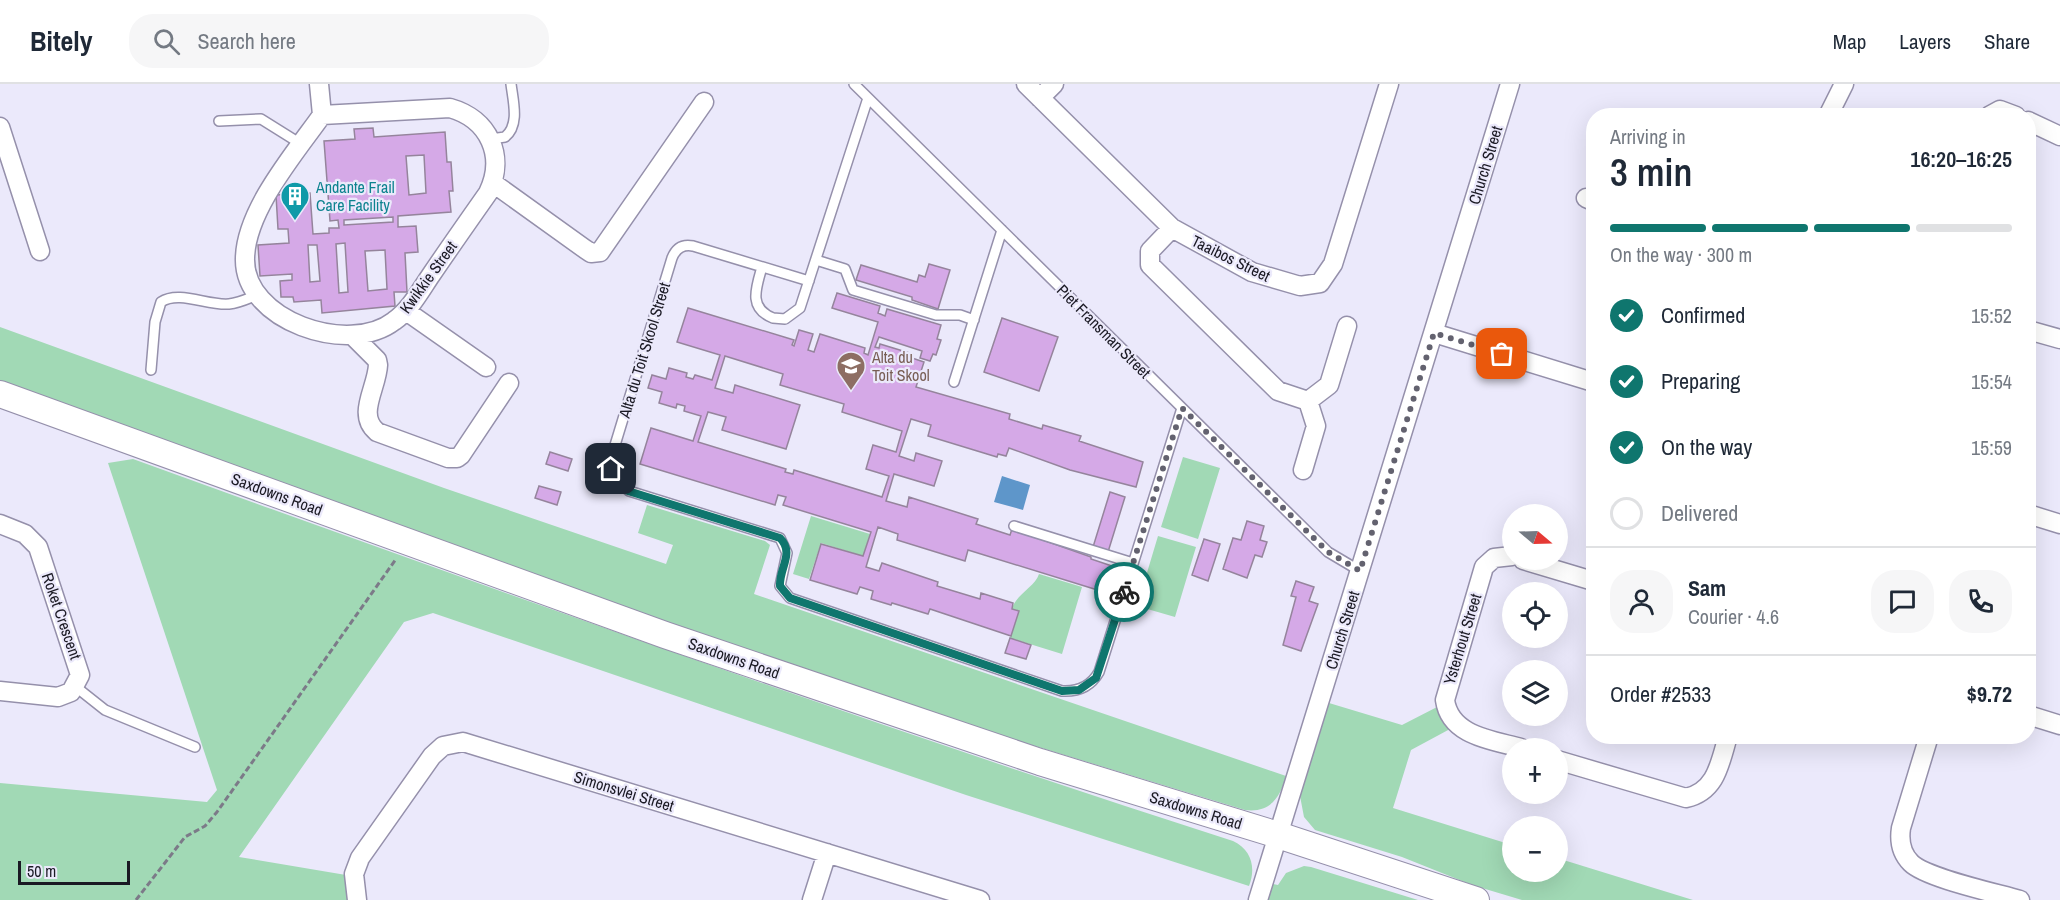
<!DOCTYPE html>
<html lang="en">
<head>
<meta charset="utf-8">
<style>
  :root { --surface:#fff; --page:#f6f6f7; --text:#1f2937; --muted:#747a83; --line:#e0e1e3; --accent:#0f766e }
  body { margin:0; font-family:"Archivo Narrow",sans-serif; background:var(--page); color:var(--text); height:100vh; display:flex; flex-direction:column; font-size:22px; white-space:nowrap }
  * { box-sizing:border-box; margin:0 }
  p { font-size:20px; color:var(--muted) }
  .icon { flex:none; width:33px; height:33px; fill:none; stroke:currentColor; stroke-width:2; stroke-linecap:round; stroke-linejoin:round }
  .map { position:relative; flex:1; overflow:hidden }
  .panel { position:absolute; left:1586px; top:24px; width:450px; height:636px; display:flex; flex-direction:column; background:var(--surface); border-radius:24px; box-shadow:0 6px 24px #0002 }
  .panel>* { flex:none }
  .needle { width:39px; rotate:109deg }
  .fabs { position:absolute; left:1502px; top:420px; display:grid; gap:12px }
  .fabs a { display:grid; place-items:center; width:66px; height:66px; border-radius:50%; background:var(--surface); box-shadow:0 6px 24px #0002; font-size:30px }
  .scale { position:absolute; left:18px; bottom:15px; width:112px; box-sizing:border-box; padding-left:6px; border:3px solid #1a1923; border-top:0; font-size:16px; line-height:21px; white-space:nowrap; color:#1a1923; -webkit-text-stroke:4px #ebe9fb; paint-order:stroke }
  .pin { position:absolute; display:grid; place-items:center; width:51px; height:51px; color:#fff; margin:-26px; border-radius:12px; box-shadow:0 3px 9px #0006 }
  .courier { position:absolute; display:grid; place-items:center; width:60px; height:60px; margin:-30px; border:4px solid #0f766e; border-radius:50%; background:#fff; color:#222; box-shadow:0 2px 8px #0007 }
  .summary em { font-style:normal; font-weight:600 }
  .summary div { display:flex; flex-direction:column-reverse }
  .summary { display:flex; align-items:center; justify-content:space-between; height:102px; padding:0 24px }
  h1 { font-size:39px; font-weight:600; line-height:45px }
  .bar { display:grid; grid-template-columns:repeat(4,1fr); gap:9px 6px; align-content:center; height:72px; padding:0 24px }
  .bar i { height:8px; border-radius:4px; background:var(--line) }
  .bar .on { background:var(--accent) }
  .bar p { grid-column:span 4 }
  .line { display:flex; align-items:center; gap:15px; padding:0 24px; border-top:2px solid var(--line) }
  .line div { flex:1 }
  .round { display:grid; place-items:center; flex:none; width:63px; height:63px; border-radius:24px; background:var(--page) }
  ol { padding:0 24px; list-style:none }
  li { display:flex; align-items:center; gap:18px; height:66px }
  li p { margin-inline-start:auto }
  li .icon { padding:6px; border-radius:50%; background:var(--accent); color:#fff; stroke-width:4 }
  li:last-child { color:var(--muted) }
  li i { width:33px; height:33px; border:3px solid var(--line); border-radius:50% }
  header { display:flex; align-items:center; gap:36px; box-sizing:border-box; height:84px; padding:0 30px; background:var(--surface); border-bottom:2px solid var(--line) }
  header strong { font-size:28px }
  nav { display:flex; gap:33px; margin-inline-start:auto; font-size:21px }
  .search { width:420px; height:54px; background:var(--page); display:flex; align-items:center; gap:15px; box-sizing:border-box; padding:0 21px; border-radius:24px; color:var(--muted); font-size:22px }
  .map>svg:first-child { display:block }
  .green { fill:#a1d9b5 }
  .water { fill:#5e96ca }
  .building { fill:#d5a9e7; stroke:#95849c; stroke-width:1.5; fill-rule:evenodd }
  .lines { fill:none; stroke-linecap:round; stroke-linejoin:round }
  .lane-casing { stroke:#9590ab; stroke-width:12 }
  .street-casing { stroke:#9590ab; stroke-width:21 }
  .secondary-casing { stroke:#9590ab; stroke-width:28 }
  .path { stroke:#7c7a88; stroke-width:3; stroke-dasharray:6 3; stroke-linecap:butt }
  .lane { stroke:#fff; stroke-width:9 }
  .street { stroke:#fff; stroke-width:18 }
  .secondary { stroke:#fff; stroke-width:26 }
  .done { stroke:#63626f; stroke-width:6; stroke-dasharray:0 10.8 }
  .route { stroke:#0f766e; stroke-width:8 }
  .labels { text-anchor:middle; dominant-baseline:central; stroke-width:4.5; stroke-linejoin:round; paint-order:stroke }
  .street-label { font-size:16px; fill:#1a1923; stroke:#ebe9fb }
  .culture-label { font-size:16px; fill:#0d838f; stroke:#ebe9fb; text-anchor:start }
  .education-label { font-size:16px; fill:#785e54; stroke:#ebe9fb; text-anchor:start }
</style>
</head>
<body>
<header>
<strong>Bitely</strong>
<div class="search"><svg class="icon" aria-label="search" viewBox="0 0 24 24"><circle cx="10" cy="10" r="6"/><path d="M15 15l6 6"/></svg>Search here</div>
<nav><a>Map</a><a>Layers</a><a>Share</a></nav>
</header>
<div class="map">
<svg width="2060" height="816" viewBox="0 0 2060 816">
  <rect width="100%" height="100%" fill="#ebe9fb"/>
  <path class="green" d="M0 243 444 404 666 480 673 461 638 449 647 421 765 457 770 461 754 510 1286 692C1280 714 1270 729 1245 726L936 632 599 514 0 297Z
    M1183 373 1220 384 1198 455 1161 443Z
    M133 375C498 507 863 638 1233 757 1252 766 1256 784 1249 802L966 711 433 529 404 538 239 773 346 791 348 816H0V699L207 718 217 706 108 379Z
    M811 432 870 450 863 472 821 459 809 495 793 490Z
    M1158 452 1196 463 1175 533 1137 522Z
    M1039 490 1082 503 1062 570 1010 554 1019 527 1012 525C1016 510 1035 503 1039 490Z
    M1329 619 1402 641 1439 622 1450 645 1411 666 1393 724 1512 761V788H1557V774L1693 816H1522L1472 801 1402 773 1315 746 1304 733 1300 712Z
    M1304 782 1311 783 1418 816H1268L1273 800 1278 801 1286 789Z"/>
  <path class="water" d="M1002 392 1030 401 1023 426 994 418Z"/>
  <path class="building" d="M373 44 374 53 445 48 447 78H451L453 107H449L451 128 398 132V143L416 142 418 168 405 169 407 208H394L395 222 322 229 321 216 294 218 293 213H281L280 197 292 196V190L260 192 258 161 289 159 288 145H278L276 111 310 109 313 150 329 149V144H339L338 136 330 137 324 57 355 55 354 45ZM424 71 426 109 409 111 406 72ZM393 133V138L344 141V136ZM345 159 348 208 339 209 336 160ZM308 161H317L320 197 310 198ZM385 166 387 205 368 207 365 167Z
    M929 180 950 186 938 225 912 216V213L856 196 861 181 917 198 919 191 925 193Z
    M837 209 880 222 878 229 885 232 887 225 941 241 937 255 941 256 936 271 933 270 930 277 920 274 922 267 879 253 875 263 879 264 880 260 913 270 912 274 924 278 916 303 1010 330 1009 335 1042 345 1043 341 1081 352 1079 357 1143 378 1136 403 1070 386 1009 364 1006 372 998 370 997 373 928 352 931 341 911 335 899 372 914 377 916 369 942 377 934 402 894 390 886 417 907 423 909 413 978 435 976 440 1010 451 1012 445 1091 473V475L1112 482 1104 508 968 466 965 477 897 456 898 450 878 443 866 483 879 487 882 479 938 498 937 502 980 515 981 509 1013 519 1012 525 1019 527 1011 552 930 525 928 530 892 519 891 521 871 515 873 507 860 503 857 510 810 496 821 460 863 472 871 448 783 421 786 413 778 411 775 421 640 380 651 344 693 357 701 332 684 327 685 322 677 320 676 324 659 319 662 308 648 304 652 291 666 295 669 284 687 289 686 293 693 295 695 291 712 296 720 271 677 258 688 224 794 256 792 261 794 262 799 246 813 250 808 266 814 268 820 250 865 264 864 269 868 271 878 238 832 224ZM725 272 783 290 780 301 844 320 842 328 902 347 896 368 873 361 866 385 889 392 882 413 794 386 793 390 785 388 786 385 698 358 708 328 726 333 722 346 786 365 800 321 735 301 733 309 715 304Z
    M1002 234 1058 253 1039 307 984 288Z
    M550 368 572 375 568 387 546 380Z
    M539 402 561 408 557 421 535 414Z
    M1110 408 1125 413 1108 468 1093 463Z
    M1247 437 1264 442 1260 456 1267 458 1262 473 1255 471 1247 494 1223 485 1233 454 1241 456Z
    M1204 455 1220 460 1208 497 1192 491Z
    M1296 497 1314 503 1309 517 1318 520 1301 567 1283 561 1296 513 1291 512Z
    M1010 554 1031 561 1026 575 1005 569Z"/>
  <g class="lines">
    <g class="lane-casing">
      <path id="lane" d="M854 0 1328 468 1360 487
        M219 37 261 35 301 60
        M491 55 505 53C520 41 513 17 511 0
        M816 176 845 185 853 206 936 231H960L974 236
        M762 183C756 204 748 224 773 234L785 235 800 224 868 14
        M809 197 693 162C683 160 676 164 672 174L612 371V392L629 407 780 454 787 469 780 502 790 514 1062 607C1079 608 1091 602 1099 588L1182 324
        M151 286 155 238 161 218C179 206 208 222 229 220 239 219 247 215 257 211
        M954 298 1002 146
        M1014 442 1133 479
        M76 603 105 626 195 663"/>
    </g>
    <g class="street-casing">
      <path id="street" d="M319 0 322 31C295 69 246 126 245 174 243 237 349 272 394 237 410 226 420 207 431 191 450 163 469 136 488 109 506 72 489 35 450 24L322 31
        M1026 0 1172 144 1252 188 1300 202 1320 199 1333 180 1389 0
        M1040 14 1054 0
        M1828 32 1844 0
        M1989 32 2000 26 2016 32
        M2028 37 2060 52
        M0 43 40 167
        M493 99 585 165 591 169 600 168 704 18
        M1586 114 1593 117
        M1172 144 1150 167V181L1278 307 1308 317 1329 301 1347 242
        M406 227 486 283
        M2028 246 2060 255
        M1434 249 1593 298
        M353 252 377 276 378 281C377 304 356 331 377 348L448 374H457L461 371 509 299
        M1303 386 1316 342 1308 317
        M2028 430 2060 440
        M0 440 25 450 38 463 80 591 71 608 58 613 0 607
        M1512 472 1494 474 1484 483 1445 616C1450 652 1492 656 1521 664
        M1523 476 1593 497
        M2028 631 2060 641
        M1929 652 1901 744C1899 757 1901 769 1911 779 1926 794 1996 809 2020 816
        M1557 676 1686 714C1717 707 1720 678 1728 652
        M357 816 354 790 360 774 432 672 443 662 463 658 980 816
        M812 816 827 769
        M1258 816 1510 0"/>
    </g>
    <g class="secondary-casing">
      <path id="secondary" d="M0 310 665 551 1040 678 1278 751 1476 816"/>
    </g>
    <path class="path" d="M136 816 185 753 205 742 217 728 396 475"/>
    <use href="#lane" class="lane"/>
    <use href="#street" class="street"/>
    <use href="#secondary" class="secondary"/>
  </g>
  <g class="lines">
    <path class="done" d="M1124 508 1182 324 1328 468 1360 487 1434 249 1502 270"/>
    <path class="route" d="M611 385 616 398 628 407 780 454C795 469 779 484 780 502L790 514 1062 607 1079 606 1096 594 1124 508"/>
  </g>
  <defs>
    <g id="building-pin" transform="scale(1.5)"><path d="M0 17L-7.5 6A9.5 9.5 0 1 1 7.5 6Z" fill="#0f9aa8" stroke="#ebe9fb"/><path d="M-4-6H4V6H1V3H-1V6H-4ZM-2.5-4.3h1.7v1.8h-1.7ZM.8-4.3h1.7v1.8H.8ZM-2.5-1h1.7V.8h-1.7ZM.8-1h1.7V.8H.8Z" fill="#fff"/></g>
    <g id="school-pin" transform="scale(1.5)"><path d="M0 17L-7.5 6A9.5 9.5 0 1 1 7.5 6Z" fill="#8d6e63" stroke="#ebe9fb"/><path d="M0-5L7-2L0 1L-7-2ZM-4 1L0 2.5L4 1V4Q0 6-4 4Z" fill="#fff"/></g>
  </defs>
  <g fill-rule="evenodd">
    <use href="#building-pin" x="295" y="112"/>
    <use href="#school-pin" x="851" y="282"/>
  </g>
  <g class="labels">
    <g class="street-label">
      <text transform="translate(1485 81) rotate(-73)">Church Street</text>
      <text transform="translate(1231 174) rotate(26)">Taaibos Street</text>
      <text transform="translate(428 193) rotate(-54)">Kwikkie Street</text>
      <text transform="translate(1104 247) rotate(45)">Piet Fransman Street</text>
      <text transform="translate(644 266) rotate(-73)">Alta du Toit Skool Street</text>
      <text transform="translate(277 410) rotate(20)">Saxdowns Road</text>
      <text transform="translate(62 532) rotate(71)">Roket Crescent</text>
      <text transform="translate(1342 546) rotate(-73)">Church Street</text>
      <text transform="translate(1462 555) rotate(-73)">Ysterhout Street</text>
      <text transform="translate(734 574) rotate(19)">Saxdowns Road</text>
      <text transform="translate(624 707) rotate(17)">Simonsvlei Street</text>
      <text transform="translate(1196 726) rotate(17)">Saxdowns Road</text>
    </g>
    <g class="culture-label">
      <text x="316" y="103">Andante Frail<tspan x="316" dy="18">Care Facility</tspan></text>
    </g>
    <g class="education-label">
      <text x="872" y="273">Alta du<tspan x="872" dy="18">Toit Skool</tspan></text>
    </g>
  </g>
</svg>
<div class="fabs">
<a><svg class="needle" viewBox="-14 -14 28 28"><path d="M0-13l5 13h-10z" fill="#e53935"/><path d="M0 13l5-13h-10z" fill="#747a83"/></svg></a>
<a><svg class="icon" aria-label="locate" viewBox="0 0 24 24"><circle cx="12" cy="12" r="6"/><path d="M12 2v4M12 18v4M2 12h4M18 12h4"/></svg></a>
<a><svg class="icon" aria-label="layers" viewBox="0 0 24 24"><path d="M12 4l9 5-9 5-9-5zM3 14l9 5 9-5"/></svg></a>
<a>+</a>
<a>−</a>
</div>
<div class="scale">50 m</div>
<div class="pin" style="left:1502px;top:270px;background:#ea580c"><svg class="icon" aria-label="bag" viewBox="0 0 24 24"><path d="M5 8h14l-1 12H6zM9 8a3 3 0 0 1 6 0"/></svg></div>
<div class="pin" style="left:611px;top:385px;background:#1f2937"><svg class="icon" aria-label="home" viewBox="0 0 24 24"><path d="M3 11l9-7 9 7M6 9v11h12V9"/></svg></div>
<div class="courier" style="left:1124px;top:508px"><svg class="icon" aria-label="bike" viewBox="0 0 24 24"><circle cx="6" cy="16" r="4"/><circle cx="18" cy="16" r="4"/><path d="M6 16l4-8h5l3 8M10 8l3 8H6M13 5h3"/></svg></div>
<section class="panel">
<div class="summary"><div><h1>3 min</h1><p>Arriving in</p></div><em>16:20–16:25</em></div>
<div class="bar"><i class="on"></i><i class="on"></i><i class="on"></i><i></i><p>On the way · 300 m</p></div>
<ol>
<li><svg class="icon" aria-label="check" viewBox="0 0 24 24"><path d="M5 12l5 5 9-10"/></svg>Confirmed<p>15:52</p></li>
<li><svg class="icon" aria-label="check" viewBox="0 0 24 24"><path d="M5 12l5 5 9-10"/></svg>Preparing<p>15:54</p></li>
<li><svg class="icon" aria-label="check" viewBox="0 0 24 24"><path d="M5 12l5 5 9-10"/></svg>On the way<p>15:59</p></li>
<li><i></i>Delivered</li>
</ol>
<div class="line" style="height:108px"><a class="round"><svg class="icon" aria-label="person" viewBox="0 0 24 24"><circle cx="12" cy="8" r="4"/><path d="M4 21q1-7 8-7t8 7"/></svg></a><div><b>Sam</b><p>Courier · 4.6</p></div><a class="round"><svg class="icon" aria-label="chat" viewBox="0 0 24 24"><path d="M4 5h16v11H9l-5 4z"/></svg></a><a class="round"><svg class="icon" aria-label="phone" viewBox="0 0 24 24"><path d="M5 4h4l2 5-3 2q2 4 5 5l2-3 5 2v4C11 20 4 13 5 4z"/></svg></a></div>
<div class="line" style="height:78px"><div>Order #2533</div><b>$9.72</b></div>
</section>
</div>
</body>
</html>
